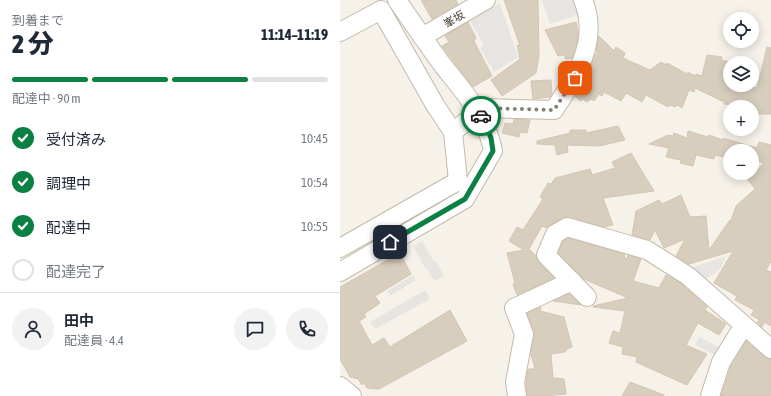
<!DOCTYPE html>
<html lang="ja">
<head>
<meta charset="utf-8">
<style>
  :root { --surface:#fff; --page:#f2f2f3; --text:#1f2937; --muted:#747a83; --line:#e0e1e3; --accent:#0b8043 }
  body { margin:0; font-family:"Asap Condensed","Noto Sans JP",sans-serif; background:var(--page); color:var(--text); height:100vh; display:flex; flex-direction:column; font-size:15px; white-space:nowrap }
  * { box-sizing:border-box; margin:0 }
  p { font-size:13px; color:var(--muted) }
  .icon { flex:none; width:22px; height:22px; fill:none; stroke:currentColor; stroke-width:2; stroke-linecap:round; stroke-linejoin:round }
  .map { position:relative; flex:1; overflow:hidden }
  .drawer { display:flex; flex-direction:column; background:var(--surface); width:340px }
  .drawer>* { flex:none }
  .fabs { position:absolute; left:383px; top:12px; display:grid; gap:8px }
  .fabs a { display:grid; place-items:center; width:36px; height:36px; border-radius:50%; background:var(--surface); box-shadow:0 2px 10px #0003; font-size:20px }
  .pin { position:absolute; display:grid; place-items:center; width:34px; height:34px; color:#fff; margin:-17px; border-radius:8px; box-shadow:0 2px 6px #0006 }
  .courier { position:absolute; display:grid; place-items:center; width:40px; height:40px; margin:-20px; border:3px solid #0b8043; border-radius:50%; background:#fff; color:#222; box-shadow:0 1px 5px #0007 }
  .summary em { font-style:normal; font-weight:800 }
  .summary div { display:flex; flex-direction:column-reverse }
  .summary { display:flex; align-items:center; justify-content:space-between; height:68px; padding:0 12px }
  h1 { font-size:26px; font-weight:800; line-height:30px }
  .bar { display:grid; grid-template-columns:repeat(4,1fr); gap:6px 4px; align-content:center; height:48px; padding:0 12px }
  .bar i { height:5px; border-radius:3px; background:var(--line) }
  .bar .active { background:var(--accent) }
  .bar p { grid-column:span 4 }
  .line { display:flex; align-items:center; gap:10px; padding:0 12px; border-top:1px solid var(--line) }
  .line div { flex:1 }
  .round { display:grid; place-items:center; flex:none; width:42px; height:42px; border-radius:21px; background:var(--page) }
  ol { padding:0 12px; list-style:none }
  li { display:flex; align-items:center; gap:12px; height:44px }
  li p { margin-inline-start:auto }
  li .icon { padding:4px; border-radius:50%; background:var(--accent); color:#fff; stroke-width:4 }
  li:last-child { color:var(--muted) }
  li i { width:22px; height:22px; border:2px solid var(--line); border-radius:50% }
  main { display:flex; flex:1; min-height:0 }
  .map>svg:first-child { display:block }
  .parking { fill:#e7e5e1 }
  .building { fill:#d8cebe; stroke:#d4c6b1 }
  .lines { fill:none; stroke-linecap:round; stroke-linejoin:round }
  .minor-casing { stroke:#c2baab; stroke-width:20 }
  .minor { stroke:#fff; stroke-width:18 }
  .done { stroke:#878076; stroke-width:4; stroke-dasharray:0 7.2 }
  .route { stroke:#0b8043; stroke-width:5 }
  .labels { text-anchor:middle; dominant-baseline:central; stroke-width:3; stroke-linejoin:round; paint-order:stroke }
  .street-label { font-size:11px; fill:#4b4337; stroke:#fff }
</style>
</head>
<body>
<main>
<section class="drawer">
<div class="summary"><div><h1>2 分</h1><p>到着まで</p></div><em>11:14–11:19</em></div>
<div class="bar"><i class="active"></i><i class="active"></i><i class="active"></i><i></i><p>配達中 · 90 m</p></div>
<ol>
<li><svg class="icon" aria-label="check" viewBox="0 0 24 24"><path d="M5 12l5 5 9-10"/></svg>受付済み<p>10:45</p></li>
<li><svg class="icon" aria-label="check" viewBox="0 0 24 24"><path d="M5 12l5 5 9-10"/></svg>調理中<p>10:54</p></li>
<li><svg class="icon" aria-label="check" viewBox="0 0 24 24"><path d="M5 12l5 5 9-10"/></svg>配達中<p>10:55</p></li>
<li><i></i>配達完了</li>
</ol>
<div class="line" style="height:72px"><a class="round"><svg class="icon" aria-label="person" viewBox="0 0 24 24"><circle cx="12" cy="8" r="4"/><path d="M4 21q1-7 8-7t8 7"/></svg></a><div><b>田中</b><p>配達員 · 4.4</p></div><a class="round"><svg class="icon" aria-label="chat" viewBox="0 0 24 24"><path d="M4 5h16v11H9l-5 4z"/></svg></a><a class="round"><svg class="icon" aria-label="phone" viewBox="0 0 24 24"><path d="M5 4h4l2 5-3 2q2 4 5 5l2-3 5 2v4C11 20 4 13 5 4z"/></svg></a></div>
</section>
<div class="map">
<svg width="431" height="396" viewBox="0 0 431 396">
  <rect width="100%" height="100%" fill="#f6f2ea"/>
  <path class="parking" d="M202 0H234L238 15 210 24Z
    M160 3 178 57 154 72 140 48 144 45 130 21Z
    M82 241 94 262 96 261 104 276 94 281 87 268H85L73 246Z
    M386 256 381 268 364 281 350 268Z
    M73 275 76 280 50 296 47 291Z
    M85 290 90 299 35 329 30 322Z
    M359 337 383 349 378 357 355 345Z"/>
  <path class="building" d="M81 0H116L118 4 92 19Z
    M164 0H198L199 56 196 73 162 96 151 80 180 59 177 45 180 46Z
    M128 22 136 38 134 41 152 76 133 87 102 46 109 42 105 36Z
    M236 22 238 32 237 42 232 58 226 59 224 55 218 56 205 30Z
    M259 36 274 51 276 47 285 53 283 58 310 70 321 62 326 65 327 63 347 74 348 72 355 76 356 74 362 76 367 55 382 57 381 60 390 62V85L417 88 427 47 431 48V114H412V107L384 104V102L355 88 354 92 349 90 342 108 337 105 335 107 330 105 328 107 306 95 302 102 286 93 281 101 264 92 262 96 259 94 254 101 251 99 247 102 243 99 241 101 235 96 247 75 254 56 259 50 256 51Z
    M211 80 212 93 210 97 193 99 191 81Z
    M174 119 190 120 187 133 180 132 179 137 162 133 165 123 173 124Z
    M278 126 285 140 259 146 227 145 228 152 217 155 215 145 197 144V141L230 133V130H246V133Z
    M348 131 368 137 369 135 383 140V138L417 148 419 142 431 145V261L426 270 431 272V326L424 322 422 327 417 322 420 320 411 315 414 310 395 300 397 296 374 283 393 251 349 264 336 256 345 239 324 248 315 230 310 240 292 235 296 211 319 200 322 204 341 195 350 217 366 216 369 250 390 220V224L396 206 415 189 408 180 424 163 413 159 416 151H390V158L375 155 374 159 356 155 353 166 340 163 341 160 326 157 329 148 309 144 328 135 333 136 334 133 347 138Z
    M291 153 314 191 263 198 273 225 264 227 226 217 210 225 206 228 202 226 189 249 196 256 198 262 214 278 177 295 173 284 175 283 167 253 184 250 169 241 177 227 183 230 203 199 200 197 208 183 211 184 215 178 250 169 252 175 275 168 272 162Z
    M228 238 284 254 286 261 288 255 301 259 293 281 319 288 326 275 342 284 367 307 365 310 386 324 379 335 358 323 346 345 367 354 347 385 296 362 297 357 282 354 283 347 269 343 273 331 280 333 285 311 253 307V306L288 298 244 279 218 253 223 241Z
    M60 253 71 274 35 296 40 303 24 314 26 317 19 321 32 345 44 338 50 347 110 310 127 341 39 389 27 388 24 383 22 385 18 379 10 377 0 359V287Z
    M229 294 241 305 213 301Z
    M201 307 200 311 224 317 232 347 227 349 225 352 211 354 213 378 224 379 226 394 213 395V396H187L186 382 188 369H195L191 354 194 336V331L187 313Z
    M406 341 424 357 431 359V396H381L391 366Z
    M290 382 324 395V396H282Z"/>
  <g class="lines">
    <g class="minor-casing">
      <path id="minor" d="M0 32 41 10 95 105 113 132
        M82 37 146 0
        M0 248 118 181 113 132 143 108 214 110C236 76 260 41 243 0
        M0 272 125 199 153 151C147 116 122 90 101 63 86 42 71 21 57 0
        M247 297 206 255 215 234 227 227 307 250 348 276 431 349
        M0 386 12 396
        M177 396 175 382 184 334 174 308 232 281
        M370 396 381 362 404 325"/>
    </g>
    <use href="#minor" class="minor"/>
  </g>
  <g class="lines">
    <path class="done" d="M141 116 138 112 143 108 214 110 235 78"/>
    <path class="route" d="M50 242 125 199 153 151 151 138 146 126 141 116"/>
  </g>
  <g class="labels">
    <g class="street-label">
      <text transform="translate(114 19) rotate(-30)">峯坂</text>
    </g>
  </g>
</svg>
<div class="fabs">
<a><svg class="icon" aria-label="locate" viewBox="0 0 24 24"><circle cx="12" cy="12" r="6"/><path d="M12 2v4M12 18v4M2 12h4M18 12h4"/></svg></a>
<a><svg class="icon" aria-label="layers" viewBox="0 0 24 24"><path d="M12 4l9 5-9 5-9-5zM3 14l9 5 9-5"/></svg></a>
<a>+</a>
<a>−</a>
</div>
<div class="pin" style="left:235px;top:78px;background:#ea580c"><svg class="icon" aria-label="bag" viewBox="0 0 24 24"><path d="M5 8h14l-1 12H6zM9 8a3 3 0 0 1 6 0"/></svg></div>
<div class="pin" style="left:50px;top:242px;background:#1f2937"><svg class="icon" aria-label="home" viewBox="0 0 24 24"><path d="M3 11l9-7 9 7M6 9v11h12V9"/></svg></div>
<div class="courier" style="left:141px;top:116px"><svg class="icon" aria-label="car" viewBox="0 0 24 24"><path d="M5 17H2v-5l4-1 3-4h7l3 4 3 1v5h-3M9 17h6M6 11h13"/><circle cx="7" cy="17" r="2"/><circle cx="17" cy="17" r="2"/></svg></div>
</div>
</main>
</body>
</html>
